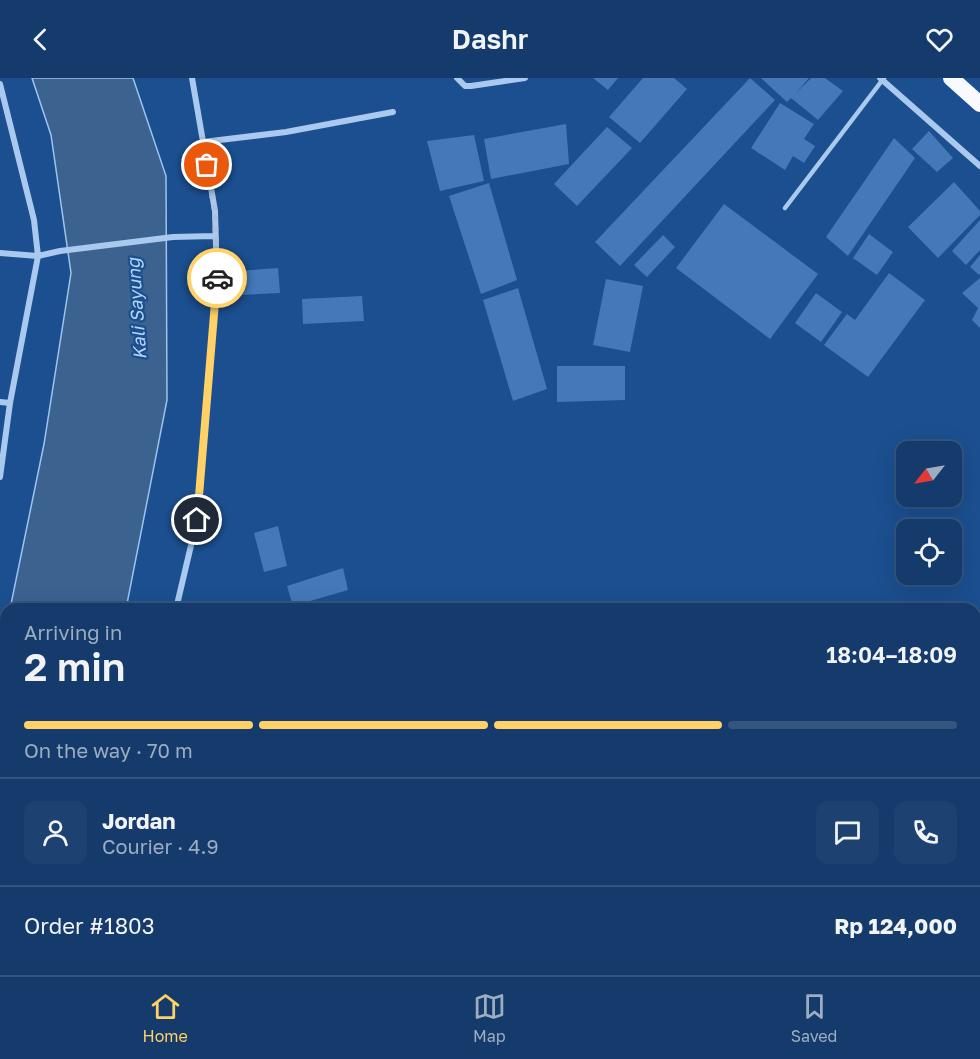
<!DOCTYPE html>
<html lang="en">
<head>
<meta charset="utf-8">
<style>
  :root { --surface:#143b6b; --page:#1d4271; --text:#f1f3f6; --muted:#9dadc1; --line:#33557e; --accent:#ffd166 }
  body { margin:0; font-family:"Golos Text",sans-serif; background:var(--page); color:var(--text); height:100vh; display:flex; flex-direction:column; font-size:22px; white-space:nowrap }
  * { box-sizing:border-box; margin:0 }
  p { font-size:20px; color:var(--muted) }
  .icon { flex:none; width:33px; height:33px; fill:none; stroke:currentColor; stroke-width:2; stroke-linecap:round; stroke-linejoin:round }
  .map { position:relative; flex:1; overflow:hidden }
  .sheet { position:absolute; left:0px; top:525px; width:981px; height:372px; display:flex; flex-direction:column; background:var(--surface); border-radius:18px 18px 0 0; box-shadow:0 6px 24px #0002,0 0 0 2px var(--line) }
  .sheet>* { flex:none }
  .needle { width:39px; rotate:239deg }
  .tools { position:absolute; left:896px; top:363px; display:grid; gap:12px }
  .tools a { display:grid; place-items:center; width:66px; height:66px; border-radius:12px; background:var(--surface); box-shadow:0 6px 24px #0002,0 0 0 2px var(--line); font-size:30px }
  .pin { position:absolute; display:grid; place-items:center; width:51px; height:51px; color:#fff; margin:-26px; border:3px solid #fff; border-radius:50%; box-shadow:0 2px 6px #0007 }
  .courier { position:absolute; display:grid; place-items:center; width:60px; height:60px; margin:-30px; border:4px solid #ffd166; border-radius:50%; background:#fff; color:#222; box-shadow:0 2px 8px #0007 }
  .summary em { font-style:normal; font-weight:600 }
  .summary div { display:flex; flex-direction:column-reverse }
  .summary { display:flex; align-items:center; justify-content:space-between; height:102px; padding:0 24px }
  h1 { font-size:39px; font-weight:600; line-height:45px }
  .bar { display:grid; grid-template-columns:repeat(4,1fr); gap:9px 6px; align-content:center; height:72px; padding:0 24px }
  .bar i { height:8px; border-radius:4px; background:var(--line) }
  .bar .active { background:var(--accent) }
  .bar p { grid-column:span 4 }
  .line { display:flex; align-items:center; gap:15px; padding:0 24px; border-top:2px solid var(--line) }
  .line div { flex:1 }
  .round { display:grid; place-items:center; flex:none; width:63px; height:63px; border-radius:12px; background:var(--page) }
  header { display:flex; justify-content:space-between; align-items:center; height:78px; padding:0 24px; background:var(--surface); font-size:27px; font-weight:600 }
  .tabs { display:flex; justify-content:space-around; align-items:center; height:84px; border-top:2px solid var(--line); background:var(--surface); font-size:16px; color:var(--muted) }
  .tabs a { display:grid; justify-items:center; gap:3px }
  .tabs .active { color:var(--accent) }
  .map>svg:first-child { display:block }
  .water { fill:#3c6290; stroke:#9cc4f0; stroke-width:1.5 }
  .building { fill:#4478b7 }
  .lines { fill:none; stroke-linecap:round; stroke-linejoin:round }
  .service { stroke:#a9c9ee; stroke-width:4.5 }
  .minor { stroke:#a9c9ee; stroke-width:6 }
  .trunk { stroke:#f8faff; stroke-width:16 }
  .done { stroke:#afc1d8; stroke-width:6; stroke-dasharray:0 10.8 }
  .route { stroke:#ffd166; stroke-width:8 }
  .labels { text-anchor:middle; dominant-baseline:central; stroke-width:4.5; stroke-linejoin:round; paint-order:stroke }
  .water-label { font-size:18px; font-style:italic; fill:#b5d3f5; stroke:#1b4f8f }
</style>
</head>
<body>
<header><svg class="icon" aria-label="back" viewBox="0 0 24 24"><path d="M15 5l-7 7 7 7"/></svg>Dashr<svg class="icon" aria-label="heart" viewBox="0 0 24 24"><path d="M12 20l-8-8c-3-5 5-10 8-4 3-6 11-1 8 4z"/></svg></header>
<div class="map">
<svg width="980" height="897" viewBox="0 0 980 897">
  <rect width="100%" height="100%" fill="#1b4f8f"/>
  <path class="water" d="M32 0H133L166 98 167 322 126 531H10L44 366 71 195 51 57Z
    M6 551V891H23L21 897H0V580Z"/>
  <path class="building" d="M593 0H618L608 12Z
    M643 0H674L687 11 640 65 609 39Z
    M750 0 775 22 620 188 595 164Z
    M761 0H809L796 15 811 0H825L843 13 818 42 791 20 787 24Z
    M780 25 814 46 804 61 815 68 804 85 793 78 785 92 751 70Z
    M566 46 569 86 491 101 484 61Z
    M607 49 632 70 577 128 554 106Z
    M929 53 953 80 937 94 912 71Z
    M474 57 484 103 440 113 427 63Z
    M894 60 915 80 848 178 826 159Z
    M954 104 980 133V137L938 180 908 149Z
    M489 105 517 202 481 216 449 118Z
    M724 126 818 196 770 261 676 190Z
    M980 142V172L966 187 952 173Z
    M869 156 893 174 877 197 853 180Z
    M663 157 675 169 647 199 634 187Z
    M980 177V196L979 197 970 189Z
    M278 190 280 215 240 217 238 193Z
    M889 195 925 222 868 299 824 267 847 236 855 242Z
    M980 200V250L972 242 978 230 962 215Z
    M606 201 643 208 630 274 593 267Z
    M518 210 547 311 513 323 483 222Z
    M816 215 842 234 821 264 795 245Z
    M362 218 364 243 303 246 302 221Z
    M557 288H625V322L557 324Z
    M278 448 287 488 264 494 254 455Z
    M343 490 348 512 293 528 287 508Z"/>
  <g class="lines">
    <path class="service" d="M785 130 884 0"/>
    <path class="minor" d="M457 0 465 8H471L525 0
      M880 0 980 88
      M0 6 34 142 38 178 10 325 0 399
      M203 64 286 54 393 34
      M0 175 38 178 60 173 173 159 214 158
      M0 324 10 325
      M176 531 197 442 217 201 215 133 192 0
      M263 891 265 897
      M78 897 80 891"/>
    <path class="trunk" d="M951 0 980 26"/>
  </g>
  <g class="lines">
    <path class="done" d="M207 87 215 134 217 200"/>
    <path class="route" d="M197 442 217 200"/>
  </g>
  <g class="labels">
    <g class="water-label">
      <text transform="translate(136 231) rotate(-94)">Kali Sayung</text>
    </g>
  </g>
</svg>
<div class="tools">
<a><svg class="needle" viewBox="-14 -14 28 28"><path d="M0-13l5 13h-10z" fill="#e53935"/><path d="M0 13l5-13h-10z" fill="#9dadc1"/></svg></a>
<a><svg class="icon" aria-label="locate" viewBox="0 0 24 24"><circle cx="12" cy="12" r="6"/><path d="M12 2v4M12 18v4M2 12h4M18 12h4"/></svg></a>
</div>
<div class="pin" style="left:207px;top:87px;background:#ea580c"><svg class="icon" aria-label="bag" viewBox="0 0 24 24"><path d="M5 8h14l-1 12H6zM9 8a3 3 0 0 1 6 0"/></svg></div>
<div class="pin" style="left:197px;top:442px;background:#1f2937"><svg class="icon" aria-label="home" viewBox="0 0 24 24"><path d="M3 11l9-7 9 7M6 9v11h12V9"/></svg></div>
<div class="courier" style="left:217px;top:200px"><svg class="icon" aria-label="car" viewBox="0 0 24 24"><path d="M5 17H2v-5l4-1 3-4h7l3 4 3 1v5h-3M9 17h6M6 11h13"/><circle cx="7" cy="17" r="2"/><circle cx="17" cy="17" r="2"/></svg></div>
<section class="sheet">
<div class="summary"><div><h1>2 min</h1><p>Arriving in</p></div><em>18:04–18:09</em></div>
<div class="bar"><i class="active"></i><i class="active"></i><i class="active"></i><i></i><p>On the way · 70 m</p></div>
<div class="line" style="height:108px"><a class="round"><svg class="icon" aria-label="person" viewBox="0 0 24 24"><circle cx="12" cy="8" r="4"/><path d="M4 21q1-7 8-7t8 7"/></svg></a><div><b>Jordan</b><p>Courier · 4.9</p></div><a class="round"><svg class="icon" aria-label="chat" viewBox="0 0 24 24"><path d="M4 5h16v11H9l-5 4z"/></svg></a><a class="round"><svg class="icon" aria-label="phone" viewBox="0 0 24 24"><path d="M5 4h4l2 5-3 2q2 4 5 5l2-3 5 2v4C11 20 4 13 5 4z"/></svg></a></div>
<div class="line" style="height:78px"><div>Order #1803</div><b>Rp 124,000</b></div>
</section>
</div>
<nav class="tabs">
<a class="active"><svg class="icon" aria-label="home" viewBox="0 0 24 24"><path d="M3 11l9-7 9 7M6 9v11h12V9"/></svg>Home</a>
<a><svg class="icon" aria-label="map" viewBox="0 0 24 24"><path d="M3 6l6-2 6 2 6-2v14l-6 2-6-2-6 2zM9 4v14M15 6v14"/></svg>Map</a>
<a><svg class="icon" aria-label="saved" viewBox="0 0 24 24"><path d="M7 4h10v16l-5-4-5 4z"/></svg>Saved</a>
</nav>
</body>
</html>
